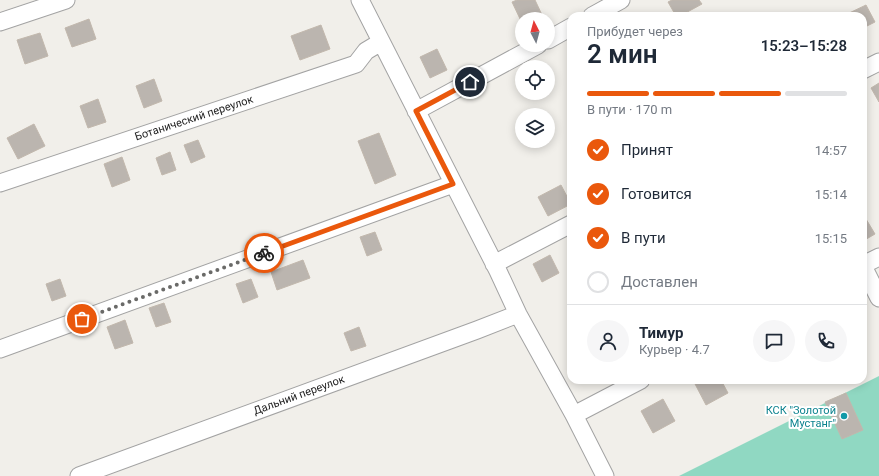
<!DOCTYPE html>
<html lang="ru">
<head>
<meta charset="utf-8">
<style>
  :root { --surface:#fff; --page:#f6f6f7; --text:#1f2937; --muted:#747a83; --line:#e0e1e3; --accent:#ea580c }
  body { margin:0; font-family:Roboto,sans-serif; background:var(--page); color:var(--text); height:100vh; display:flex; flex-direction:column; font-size:15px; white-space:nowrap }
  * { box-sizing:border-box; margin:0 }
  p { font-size:13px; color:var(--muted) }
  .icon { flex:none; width:22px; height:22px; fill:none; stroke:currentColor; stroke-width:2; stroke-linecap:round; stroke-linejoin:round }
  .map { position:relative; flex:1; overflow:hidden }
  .side { position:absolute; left:567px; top:12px; width:300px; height:372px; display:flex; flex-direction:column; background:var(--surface); border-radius:12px; box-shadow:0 2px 10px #0003 }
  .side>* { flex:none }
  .needle { width:26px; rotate:354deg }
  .controls { position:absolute; left:515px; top:12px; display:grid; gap:8px }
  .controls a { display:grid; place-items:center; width:40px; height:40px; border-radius:50%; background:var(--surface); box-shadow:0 2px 10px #0003; font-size:20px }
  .pin { position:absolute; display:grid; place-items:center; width:34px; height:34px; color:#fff; margin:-17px; border:2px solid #fff; border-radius:50%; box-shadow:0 1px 4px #0007 }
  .courier { position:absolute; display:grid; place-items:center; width:40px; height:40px; margin:-20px; border:3px solid #ea580c; border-radius:50%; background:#fff; color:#222; box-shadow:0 1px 5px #0007 }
  .head em { font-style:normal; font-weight:600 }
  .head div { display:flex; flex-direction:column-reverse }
  .head { display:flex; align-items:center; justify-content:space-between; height:68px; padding:0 20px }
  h1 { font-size:26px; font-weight:600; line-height:30px }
  .bar { display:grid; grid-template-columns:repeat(4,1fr); gap:6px 4px; align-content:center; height:48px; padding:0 20px }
  .bar i { height:5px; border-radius:3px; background:var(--line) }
  .bar .on { background:var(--accent) }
  .bar p { grid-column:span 4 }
  .line { display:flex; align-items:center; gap:10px; padding:0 20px; border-top:1px solid var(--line) }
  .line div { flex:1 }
  .round { display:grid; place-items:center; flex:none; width:42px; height:42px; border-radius:21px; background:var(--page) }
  ol { padding:0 20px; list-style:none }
  li { display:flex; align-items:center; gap:12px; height:44px }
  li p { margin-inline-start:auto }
  li .icon { padding:4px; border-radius:50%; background:var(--accent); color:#fff; stroke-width:4 }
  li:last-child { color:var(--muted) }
  li i { width:22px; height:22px; border:2px solid var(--line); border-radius:50% }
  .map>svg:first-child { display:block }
  .pitch { fill:#90d8c2 }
  .building { fill:#bbb5af; stroke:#c2b8ad }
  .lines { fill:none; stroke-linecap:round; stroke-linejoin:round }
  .minor-casing { stroke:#a3a3a3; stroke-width:19 }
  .minor { stroke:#fff; stroke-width:17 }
  .done { stroke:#6a6a68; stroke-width:4; stroke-dasharray:0 7.2 }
  .route { stroke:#ea580c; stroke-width:5 }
  .culture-dot { fill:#0f9aa8; stroke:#fff; stroke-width:1.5 }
  .labels { text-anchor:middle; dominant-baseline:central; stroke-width:4; stroke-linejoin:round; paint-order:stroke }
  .street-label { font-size:11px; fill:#222; stroke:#fff }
  .culture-label { font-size:11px; fill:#0d838f; stroke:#fff; text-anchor:end }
</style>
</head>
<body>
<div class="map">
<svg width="879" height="476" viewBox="0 0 879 476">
  <rect width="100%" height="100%" fill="#f1efea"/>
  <path class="pitch" d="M879 376V476H679Z"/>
  <path class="building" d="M517 0H535L543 17 539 19H522V23L512 2Z
    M672 0H699L702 4 680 16H676L668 2Z
    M866 5 875 22 863 28V16H846L845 15Z
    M89 19 96 39 72 47 65 28Z
    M321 25 330 49 300 60 291 36Z
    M40 33 48 56 25 64 17 40Z
    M437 49 447 70 430 78 420 57Z
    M154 79 162 101 144 108 136 86Z
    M879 83V102L871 88Z
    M98 99 106 122 88 128 80 106Z
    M34 124 45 146 18 159 7 138Z
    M379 133 396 175 375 184 358 141Z
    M198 140 205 157 191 163 184 145Z
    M170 152 176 170 162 175 156 158Z
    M122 157 130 180 112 187 104 164Z
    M561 185 571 204 548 216 538 197Z
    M866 219 875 234 863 241V221Z
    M375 232 382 250 367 256 360 237Z
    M550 255 559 273 542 282 533 264Z
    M303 260 310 278 277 290 271 272Z
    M60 279 66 296 52 301 46 284Z
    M251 279 258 297 243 303 236 284Z
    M164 303 171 322 156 327 149 308Z
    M125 320 133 343 115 349 107 327Z
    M359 327 366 346 351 351 344 333Z
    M698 380H721L728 393 706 405 694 382Z
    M846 393 863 430 842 439 825 402Z
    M663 399 675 421 653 433 641 411Z"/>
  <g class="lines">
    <g class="minor-casing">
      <path id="minor" d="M360 0 498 271 518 314 574 415 605 476
        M592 16 621 0
        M0 22 66 0
        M548 40 571 27
        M863 70 879 62
        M416 111 538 45
        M0 183 356 64 366 51 381 42
        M494 264 571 224
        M863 265 879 257
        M863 266 879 298
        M0 349 453 184
        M574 415 641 380
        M79 476 477 330 518 314"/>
    </g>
    <use href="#minor" class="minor"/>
  </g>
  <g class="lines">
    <path class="done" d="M82 319 264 253"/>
    <path class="route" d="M264 253 453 184 416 111 470 82"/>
  </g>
  <circle class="culture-dot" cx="844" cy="416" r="4"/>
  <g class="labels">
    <g class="street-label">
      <text transform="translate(194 118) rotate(-18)">Ботанический переулок</text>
      <text transform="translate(299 395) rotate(-20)">Дальний переулок</text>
    </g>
    <g class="culture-label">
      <text x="836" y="410">КСК "Золотой<tspan x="836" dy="13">Мустанг"</tspan></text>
    </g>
  </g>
</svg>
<div class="controls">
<a><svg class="needle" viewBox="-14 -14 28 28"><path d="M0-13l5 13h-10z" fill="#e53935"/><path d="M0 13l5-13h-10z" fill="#747a83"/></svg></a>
<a><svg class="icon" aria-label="locate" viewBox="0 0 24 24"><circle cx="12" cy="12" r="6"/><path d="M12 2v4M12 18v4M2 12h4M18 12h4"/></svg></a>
<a><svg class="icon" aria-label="layers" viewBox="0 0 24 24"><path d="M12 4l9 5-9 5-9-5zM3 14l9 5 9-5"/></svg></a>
</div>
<div class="pin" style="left:82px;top:319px;background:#ea580c"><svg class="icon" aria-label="bag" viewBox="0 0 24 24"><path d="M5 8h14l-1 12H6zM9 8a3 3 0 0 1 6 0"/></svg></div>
<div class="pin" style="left:470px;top:82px;background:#1f2937"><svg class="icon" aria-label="home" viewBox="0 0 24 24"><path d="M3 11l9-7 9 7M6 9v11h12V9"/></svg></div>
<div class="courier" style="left:264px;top:253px"><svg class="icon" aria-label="bike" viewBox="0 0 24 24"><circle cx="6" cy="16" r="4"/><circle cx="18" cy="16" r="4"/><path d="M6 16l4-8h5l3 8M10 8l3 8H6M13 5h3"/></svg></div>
<section class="side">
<div class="head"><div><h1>2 мин</h1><p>Прибудет через</p></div><em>15:23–15:28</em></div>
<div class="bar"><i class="on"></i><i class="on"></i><i class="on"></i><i></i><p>В пути · 170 m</p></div>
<ol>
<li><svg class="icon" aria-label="check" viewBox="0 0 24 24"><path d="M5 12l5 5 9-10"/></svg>Принят<p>14:57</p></li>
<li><svg class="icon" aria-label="check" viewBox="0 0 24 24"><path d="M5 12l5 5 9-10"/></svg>Готовится<p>15:14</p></li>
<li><svg class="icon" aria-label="check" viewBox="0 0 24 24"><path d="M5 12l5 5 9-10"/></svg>В пути<p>15:15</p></li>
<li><i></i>Доставлен</li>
</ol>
<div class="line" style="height:72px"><a class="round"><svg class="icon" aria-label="person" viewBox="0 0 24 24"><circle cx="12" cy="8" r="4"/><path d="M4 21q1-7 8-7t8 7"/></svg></a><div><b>Тимур</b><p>Курьер · 4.7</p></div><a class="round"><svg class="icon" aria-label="chat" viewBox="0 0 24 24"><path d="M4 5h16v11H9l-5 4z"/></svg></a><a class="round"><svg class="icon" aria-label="phone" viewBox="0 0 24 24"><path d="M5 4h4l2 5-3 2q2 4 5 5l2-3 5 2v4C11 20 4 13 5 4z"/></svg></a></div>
</section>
</div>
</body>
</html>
